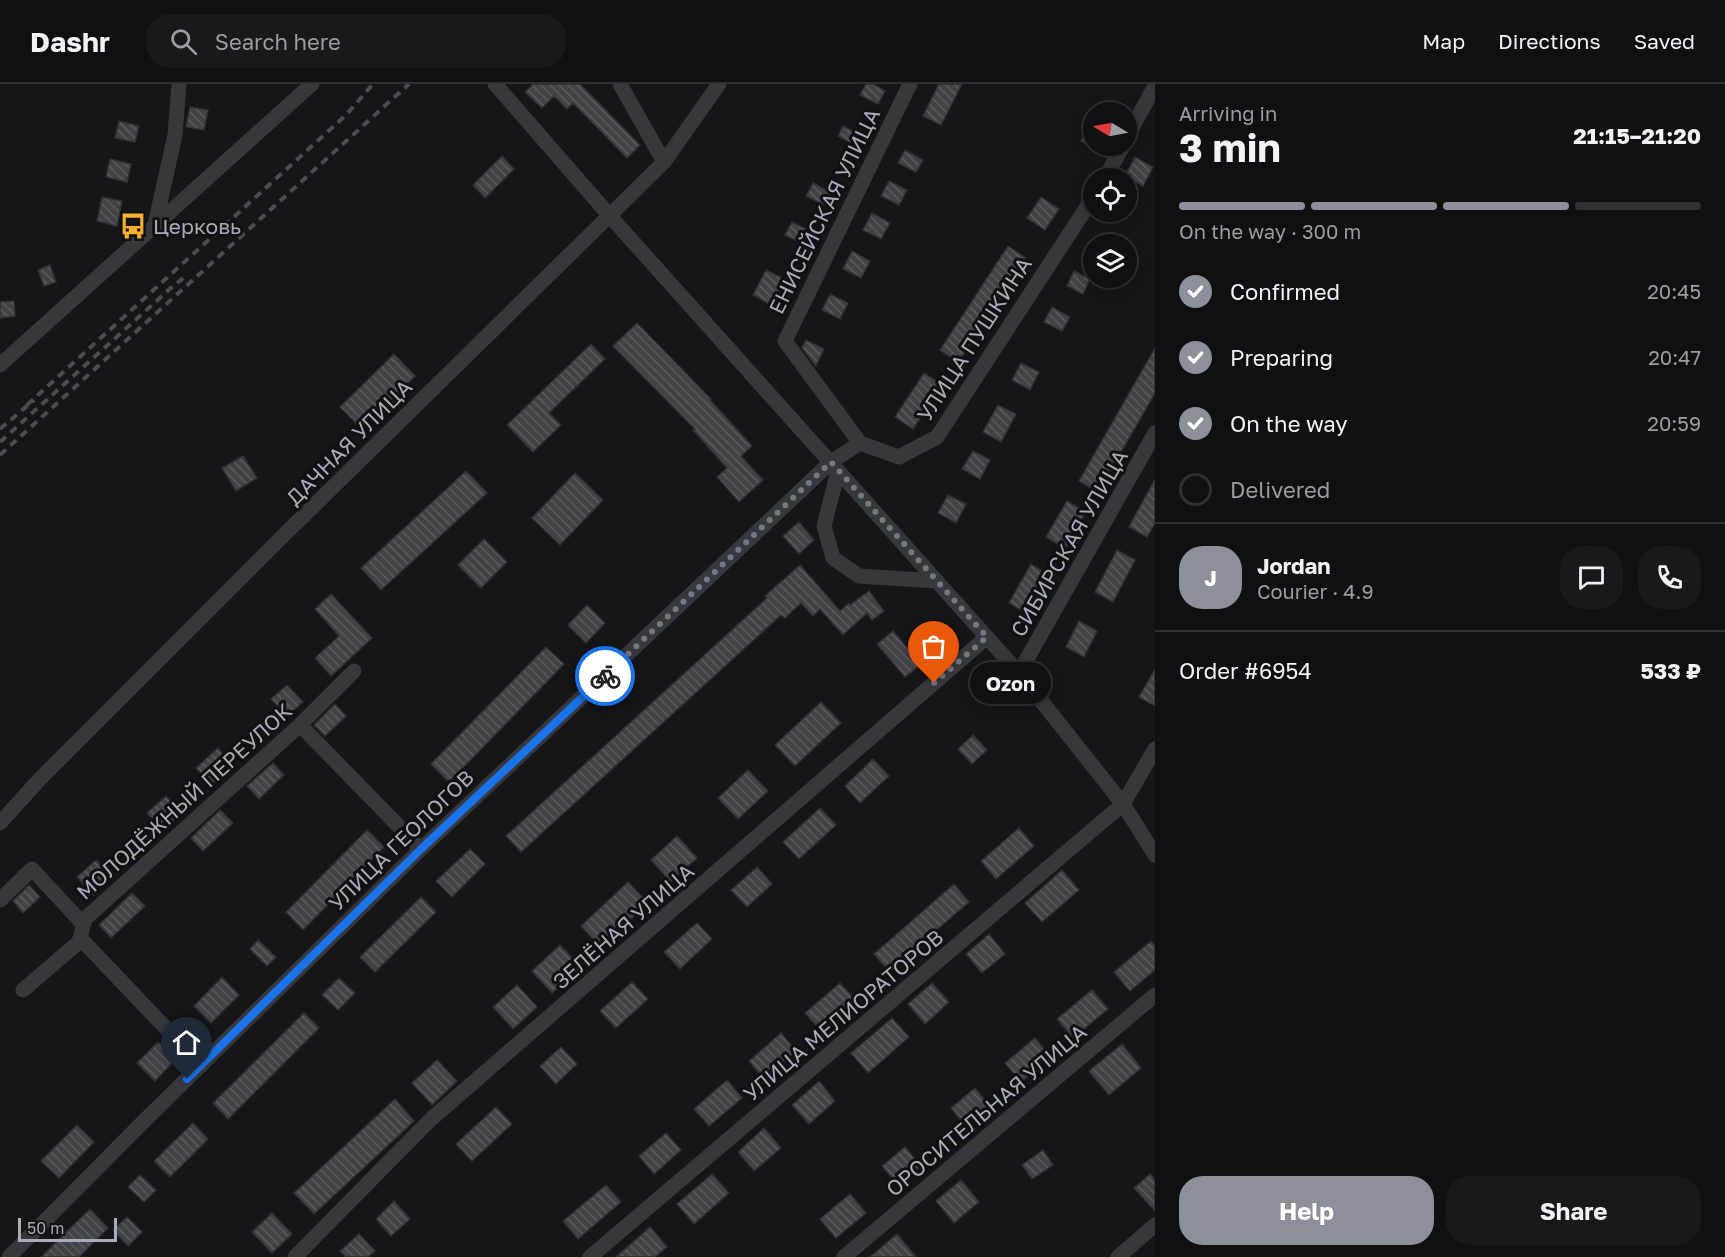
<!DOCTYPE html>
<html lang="en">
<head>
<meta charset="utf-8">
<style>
  :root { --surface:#101013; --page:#19191c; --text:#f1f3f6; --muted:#9c9da0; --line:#303033; --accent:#8c9099 }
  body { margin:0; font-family:"Golos Text",sans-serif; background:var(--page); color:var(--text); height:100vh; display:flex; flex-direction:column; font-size:22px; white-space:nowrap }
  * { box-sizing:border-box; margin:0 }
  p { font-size:20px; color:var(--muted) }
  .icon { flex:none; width:33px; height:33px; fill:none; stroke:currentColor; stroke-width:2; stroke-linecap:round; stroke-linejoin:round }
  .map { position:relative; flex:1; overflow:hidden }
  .panel { display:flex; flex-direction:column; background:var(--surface); width:570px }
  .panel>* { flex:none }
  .needle { width:39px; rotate:280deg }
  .tools { position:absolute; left:1083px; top:18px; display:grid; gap:12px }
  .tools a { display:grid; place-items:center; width:54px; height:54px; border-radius:50%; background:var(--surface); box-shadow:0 3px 15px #0003,0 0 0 2px var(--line); font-size:30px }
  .scale { position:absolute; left:18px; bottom:15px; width:99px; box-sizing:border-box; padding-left:6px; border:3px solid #a8adb9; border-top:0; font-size:16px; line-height:21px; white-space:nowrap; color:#a8adb9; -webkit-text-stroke:4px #111114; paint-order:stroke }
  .pin { position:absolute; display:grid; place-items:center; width:51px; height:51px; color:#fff; margin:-62px -26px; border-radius:50% 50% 50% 0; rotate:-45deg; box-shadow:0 0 6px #0007 }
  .pin .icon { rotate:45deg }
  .courier { position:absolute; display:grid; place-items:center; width:60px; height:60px; margin:-30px; border:4px solid #1a73e8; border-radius:50%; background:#fff; color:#222; box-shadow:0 2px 8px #0007 }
  .bubble { position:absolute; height:42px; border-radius:21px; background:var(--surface); box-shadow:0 3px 15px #0003,0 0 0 2px var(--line); font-size:20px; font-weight:700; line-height:42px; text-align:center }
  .summary em { font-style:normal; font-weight:700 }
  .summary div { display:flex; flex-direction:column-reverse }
  .summary { display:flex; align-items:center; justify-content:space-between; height:102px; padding:0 24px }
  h1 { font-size:39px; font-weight:700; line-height:45px }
  .bar { display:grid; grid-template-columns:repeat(4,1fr); gap:9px 6px; align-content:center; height:72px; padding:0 24px }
  .bar i { height:8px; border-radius:4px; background:var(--line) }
  .bar .selected { background:var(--accent) }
  .bar p { grid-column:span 4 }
  .line { display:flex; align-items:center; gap:15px; padding:0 24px; border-top:2px solid var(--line) }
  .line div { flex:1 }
  .round { display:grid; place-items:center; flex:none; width:63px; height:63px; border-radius:24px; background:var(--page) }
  ol { padding:0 24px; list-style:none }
  li { display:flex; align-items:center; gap:18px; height:66px }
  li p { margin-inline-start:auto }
  li .icon { padding:6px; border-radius:50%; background:var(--accent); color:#fff; stroke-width:4 }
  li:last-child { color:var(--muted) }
  li i { width:33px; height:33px; border:3px solid var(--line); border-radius:50% }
  .button { display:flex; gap:12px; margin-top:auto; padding:12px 24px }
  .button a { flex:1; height:69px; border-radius:24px; background:var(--accent); color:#fff; font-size:24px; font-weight:700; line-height:69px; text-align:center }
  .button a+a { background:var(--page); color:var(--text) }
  header { display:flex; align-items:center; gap:36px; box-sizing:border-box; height:84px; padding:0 30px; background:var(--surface); border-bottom:2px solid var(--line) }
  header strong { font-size:28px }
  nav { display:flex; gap:33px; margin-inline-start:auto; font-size:21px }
  .search { width:420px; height:54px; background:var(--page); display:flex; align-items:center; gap:15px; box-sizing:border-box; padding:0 21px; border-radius:24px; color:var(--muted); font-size:22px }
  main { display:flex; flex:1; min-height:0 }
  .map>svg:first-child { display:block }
  .building { fill:url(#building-back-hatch); stroke:#303035; stroke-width:1.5 }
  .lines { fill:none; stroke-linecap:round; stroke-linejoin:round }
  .minor { stroke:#37383e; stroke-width:15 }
  .rail { stroke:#4a4c53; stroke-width:4; stroke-dasharray:8 6; stroke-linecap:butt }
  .done { stroke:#757881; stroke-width:6; stroke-dasharray:0 10.8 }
  .route { stroke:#1a73e8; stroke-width:8 }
  .labels { text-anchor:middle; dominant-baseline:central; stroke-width:6; stroke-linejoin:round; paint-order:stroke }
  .street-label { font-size:21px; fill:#a8adb9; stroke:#111114 }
  .poi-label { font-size:21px; fill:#a8adb9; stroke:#111114; text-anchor:start }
</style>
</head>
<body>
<header>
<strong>Dashr</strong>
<div class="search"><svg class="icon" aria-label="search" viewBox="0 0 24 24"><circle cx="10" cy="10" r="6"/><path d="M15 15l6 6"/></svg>Search here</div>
<nav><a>Map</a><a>Directions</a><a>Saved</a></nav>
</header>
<main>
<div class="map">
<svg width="1155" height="1173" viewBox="0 0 1155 1173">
  <defs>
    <pattern id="building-back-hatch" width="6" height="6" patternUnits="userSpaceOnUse" patternTransform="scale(1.5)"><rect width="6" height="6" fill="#424349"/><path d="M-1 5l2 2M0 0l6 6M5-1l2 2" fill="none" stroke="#5a5b61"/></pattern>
  </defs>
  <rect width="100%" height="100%" fill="#161619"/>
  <path class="building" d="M533 0H580L640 61 627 74 573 19 567 25 554 12 542 24 525 8Z
    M866 0H873L885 7 878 20 860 11Z
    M939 0H962L941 41 923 32Z
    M190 23 208 26 204 46 186 43Z
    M1094 33V64L1081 57Z
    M119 37 139 42 135 58 115 54Z
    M843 42 861 52 856 62 838 52Z
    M905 66 923 76 916 88 898 79Z
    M502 72 514 85 485 114 473 101Z
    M1135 73 1153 83 1143 102 1125 92Z
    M110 75 131 80 127 98 106 93Z
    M889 97 907 106 899 121 881 112Z
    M813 99 831 109 824 121 806 112Z
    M102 113 122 117 117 142 97 137Z
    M1041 113 1059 125 1045 146 1027 134Z
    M872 129 890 139 881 155 863 146Z
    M792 138 810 147 803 160 785 151Z
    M1008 162 1026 174 958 278 940 266Z
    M852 167 870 177 861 194 843 185Z
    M50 181 56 198 44 202 38 186Z
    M766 186 784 195 771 221 753 211Z
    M1074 187 1090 195 1083 210 1067 202Z
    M830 210 848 219 840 235 822 226Z
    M14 217 15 232 0 234V218Z
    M1052 223 1070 233 1062 247 1044 238Z
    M637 239 711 315 710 316 752 362 741 372 763 396 739 418 717 393 727 384 693 346 695 345 613 262Z
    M806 256 824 265 816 282 802 264Z
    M591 260 605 275 549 329 561 341 533 368 507 341Z
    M1155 264V309L1098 408 1079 397Z
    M394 270 415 292 362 345 340 323Z
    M1021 279 1039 288 1030 306 1012 296Z
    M924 289 942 301 913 345 895 333Z
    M998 321 1016 330 1001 358 983 348Z
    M973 367 990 376 980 395 962 385Z
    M243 372 257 394 236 407 222 384Z
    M466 387 487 409 381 506 361 484Z
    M575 389 603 416 560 461 532 434Z
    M1155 395V439L1147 453 1129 443Z
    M948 411 966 420 956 439 938 429Z
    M1067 417 1086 428 1065 465 1046 453Z
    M799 438 814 456 799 470 783 452Z
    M484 455 507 478 481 504 458 481Z
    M1117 466 1135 476 1113 518 1095 508Z
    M1031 480 1050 492 1028 530 1009 519Z
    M800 481 840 527 849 519 850 521 869 507 884 527 872 536 867 529 843 551 820 525 813 532 801 519 785 534 781 531 521 768 506 752 767 514 765 512Z
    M331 510 372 554 331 592 315 574 339 552 315 525Z
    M587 521 605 539 586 559 568 541Z
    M1079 537 1097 547 1084 573 1066 563Z
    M893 547 921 580 905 593 877 560Z
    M546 563 564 580 449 698 431 680Z
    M1155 585V622L1139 613Z
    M287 601 303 618 287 632 271 615Z
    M821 618 841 639 795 682 775 661Z
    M335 620 346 632 325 652 314 641Z
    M973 651 987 666 972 680 958 665Z
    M218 664 234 681 212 701 196 684Z
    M873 675 889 692 860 719 845 702Z
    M273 679 284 691 259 715 247 702Z
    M748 686 768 707 738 735 718 714Z
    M166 712 182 729 163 746 147 729Z
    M820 724 836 741 799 775 783 758Z
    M220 726 233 739 203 767 191 754Z
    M1019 744 1034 762 996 795 981 777Z
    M367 746 384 763 303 846 286 828Z
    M677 752 697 774 671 798 651 776Z
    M470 765 485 780 452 813 436 797Z
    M96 776 112 793 93 811 77 793Z
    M757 783 772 800 747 823 731 806Z
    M1062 786 1079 806 1042 838 1025 819Z
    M628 798 648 819 601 863 581 842Z
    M954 800 969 818 889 887 874 870Z
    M29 801 40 813 23 829 13 817Z
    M132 809 145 822 111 854 99 841Z
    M421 813 436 828 375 888 360 873Z
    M697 839 712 855 680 885 664 868Z
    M989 850 1005 870 982 889 966 870Z
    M258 856 276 873 267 882 250 865Z
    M1151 857 1155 862V886L1130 907 1114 888Z
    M560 861 580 882 552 909 532 887Z
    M222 893 239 911 211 939 194 922Z
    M339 894 355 909 338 926 322 911Z
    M632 898 648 915 616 944 600 927Z
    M840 899 855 916 820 946 805 929Z
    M932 899 949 918 925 940 908 920Z
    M517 901 537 923 513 945 493 923Z
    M1092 906 1108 925 1073 954 1057 935Z
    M304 929 319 944 228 1035 213 1019Z
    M892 934 909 953 868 989 851 969Z
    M781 949 796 967 764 995 749 977Z
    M1035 954 1051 973 1021 998 1005 979Z
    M158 958 176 975 155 997 137 979Z
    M1122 960 1141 984 1109 1011 1089 987Z
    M561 963 577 980 556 1000 540 982Z
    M437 976 457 997 432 1021 412 999Z
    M727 996 742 1014 709 1042 694 1025Z
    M819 997 835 1017 809 1040 792 1021Z
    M975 1004 991 1024 967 1044 951 1024Z
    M395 1015 414 1037 314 1130 294 1109Z
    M496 1023 512 1040 472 1077 456 1060Z
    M193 1039 208 1055 170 1093 154 1077Z
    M77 1041 94 1058 59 1094 41 1077Z
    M764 1044 781 1064 754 1087 738 1068Z
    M666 1049 681 1066 654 1090 639 1072Z
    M905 1063 921 1082 898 1101 882 1082Z
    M1043 1066 1053 1081 1032 1095 1022 1081Z
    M712 1090 729 1109 694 1140 677 1120Z
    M1150 1090 1155 1096V1127L1134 1104Z
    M140 1091 156 1106 144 1118 128 1103Z
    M961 1096 979 1118 954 1139 936 1117Z
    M606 1101 621 1118 578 1155 563 1137Z
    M850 1110 866 1129 836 1154 820 1135Z
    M394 1117 410 1135 391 1152 376 1135Z
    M90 1125 108 1144 79 1173H41Z
    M272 1129 292 1150 272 1169 252 1148Z
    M127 1133 142 1148 128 1162 113 1146Z
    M650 1143 667 1163 655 1173H616Z
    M359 1150 375 1167 368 1173H346L340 1167Z
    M897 1150 916 1173H870Z"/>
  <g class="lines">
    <path class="minor" d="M495 0 609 131 1019 589 1123 720 1155 771
      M620 0 664 78
      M1126 55 1155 2
      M1105 94 1123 62
      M155 141 175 51 179 0
      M0 281 312 0
      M860 359 785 257 910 0
      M838 387 824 442 833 474 859 492 937 497
      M1019 589 1155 349
      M300 641 421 765
      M0 739 39 696 286 449 664 78 719 0
      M0 816 32 785 83 840
      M80 854 201 981
      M23 906 79 858 85 835 300 641 354 587
      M9 1173 142 1039 421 765 831 378 860 359 899 373 937 353 1094 112
      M295 1173 430 1036 987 553
      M590 1173 1123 720 1155 665
      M844 1173 1155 911
      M1118 1173 1155 1141"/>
    <path class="rail" d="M27 321 346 31 373 0
      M0 345 34 316
      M0 358 172 203 186 192
      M0 371 409 0"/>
  </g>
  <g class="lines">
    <path class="done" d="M605 592 831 378 987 553 934 599"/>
    <path class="route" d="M187 995 421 765 605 592"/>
  </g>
  <defs>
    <g id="bus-bare" transform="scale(2.07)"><path d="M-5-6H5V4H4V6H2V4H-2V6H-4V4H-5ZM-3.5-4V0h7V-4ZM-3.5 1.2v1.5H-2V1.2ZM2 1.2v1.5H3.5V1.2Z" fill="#fcb12b" stroke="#111114" stroke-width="2.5" paint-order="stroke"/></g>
  </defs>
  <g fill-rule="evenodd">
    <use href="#bus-bare" x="133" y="142"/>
  </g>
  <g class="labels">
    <g class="street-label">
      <text transform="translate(824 127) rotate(-64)">ЕНИСЕЙСКАЯ УЛИЦА</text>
      <text transform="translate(974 255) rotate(-57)">УЛИЦА ПУШКИНА</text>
      <text transform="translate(349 358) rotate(-45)">ДАЧНАЯ УЛИЦА</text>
      <text transform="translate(1069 459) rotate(-60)">СИБИРСКАЯ УЛИЦА</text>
      <text transform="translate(184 717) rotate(-42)">МОЛОДЁЖНЫЙ ПЕРЕУЛОК</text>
      <text transform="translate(401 756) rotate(-44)">УЛИЦА ГЕОЛОГОВ</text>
      <text transform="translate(623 842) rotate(-41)">ЗЕЛЁНАЯ УЛИЦА</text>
      <text transform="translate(843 931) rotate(-40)">УЛИЦА МЕЛИОРАТОРОВ</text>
      <text transform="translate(986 1026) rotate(-40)">ОРОСИТЕЛЬНАЯ УЛИЦА</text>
    </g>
    <g class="poi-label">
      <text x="153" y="142">Церковь</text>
    </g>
  </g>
</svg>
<div class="tools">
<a><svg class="needle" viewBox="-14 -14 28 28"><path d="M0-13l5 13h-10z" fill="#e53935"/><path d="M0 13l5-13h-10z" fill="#9c9da0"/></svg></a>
<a><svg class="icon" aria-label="locate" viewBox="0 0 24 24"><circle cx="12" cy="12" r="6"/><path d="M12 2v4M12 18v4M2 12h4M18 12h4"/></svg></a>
<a><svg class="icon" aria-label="layers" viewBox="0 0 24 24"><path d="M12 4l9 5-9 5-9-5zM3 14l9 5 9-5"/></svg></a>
</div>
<div class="scale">50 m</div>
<div class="pin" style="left:934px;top:599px;background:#ea580c"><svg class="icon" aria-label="bag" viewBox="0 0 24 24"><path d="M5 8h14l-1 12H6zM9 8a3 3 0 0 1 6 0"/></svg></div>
<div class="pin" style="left:187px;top:995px;background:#1f2937"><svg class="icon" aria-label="home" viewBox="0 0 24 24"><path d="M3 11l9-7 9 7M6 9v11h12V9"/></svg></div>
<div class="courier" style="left:605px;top:592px"><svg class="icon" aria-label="bike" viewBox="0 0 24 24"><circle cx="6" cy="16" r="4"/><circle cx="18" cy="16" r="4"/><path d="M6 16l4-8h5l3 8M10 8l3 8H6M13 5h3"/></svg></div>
<div class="bubble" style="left:970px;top:578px;width:81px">Ozon</div>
</div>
<section class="panel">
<div class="summary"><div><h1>3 min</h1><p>Arriving in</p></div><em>21:15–21:20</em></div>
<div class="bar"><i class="selected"></i><i class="selected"></i><i class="selected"></i><i></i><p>On the way · 300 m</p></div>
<ol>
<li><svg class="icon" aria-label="check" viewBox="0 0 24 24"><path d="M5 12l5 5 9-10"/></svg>Confirmed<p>20:45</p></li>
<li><svg class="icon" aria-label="check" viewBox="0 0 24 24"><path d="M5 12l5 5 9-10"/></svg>Preparing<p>20:47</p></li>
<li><svg class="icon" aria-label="check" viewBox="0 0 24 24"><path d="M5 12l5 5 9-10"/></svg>On the way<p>20:59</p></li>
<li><i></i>Delivered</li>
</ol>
<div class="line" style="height:108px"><b class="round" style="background:var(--accent);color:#fff">J</b><div><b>Jordan</b><p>Courier · 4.9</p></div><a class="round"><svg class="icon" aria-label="chat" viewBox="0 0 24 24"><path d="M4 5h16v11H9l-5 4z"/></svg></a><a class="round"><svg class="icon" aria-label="phone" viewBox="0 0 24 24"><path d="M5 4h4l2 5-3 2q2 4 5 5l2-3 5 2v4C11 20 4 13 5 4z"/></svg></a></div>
<div class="line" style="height:78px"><div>Order #6954</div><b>533 ₽</b></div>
<div class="button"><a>Help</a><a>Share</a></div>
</section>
</main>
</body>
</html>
